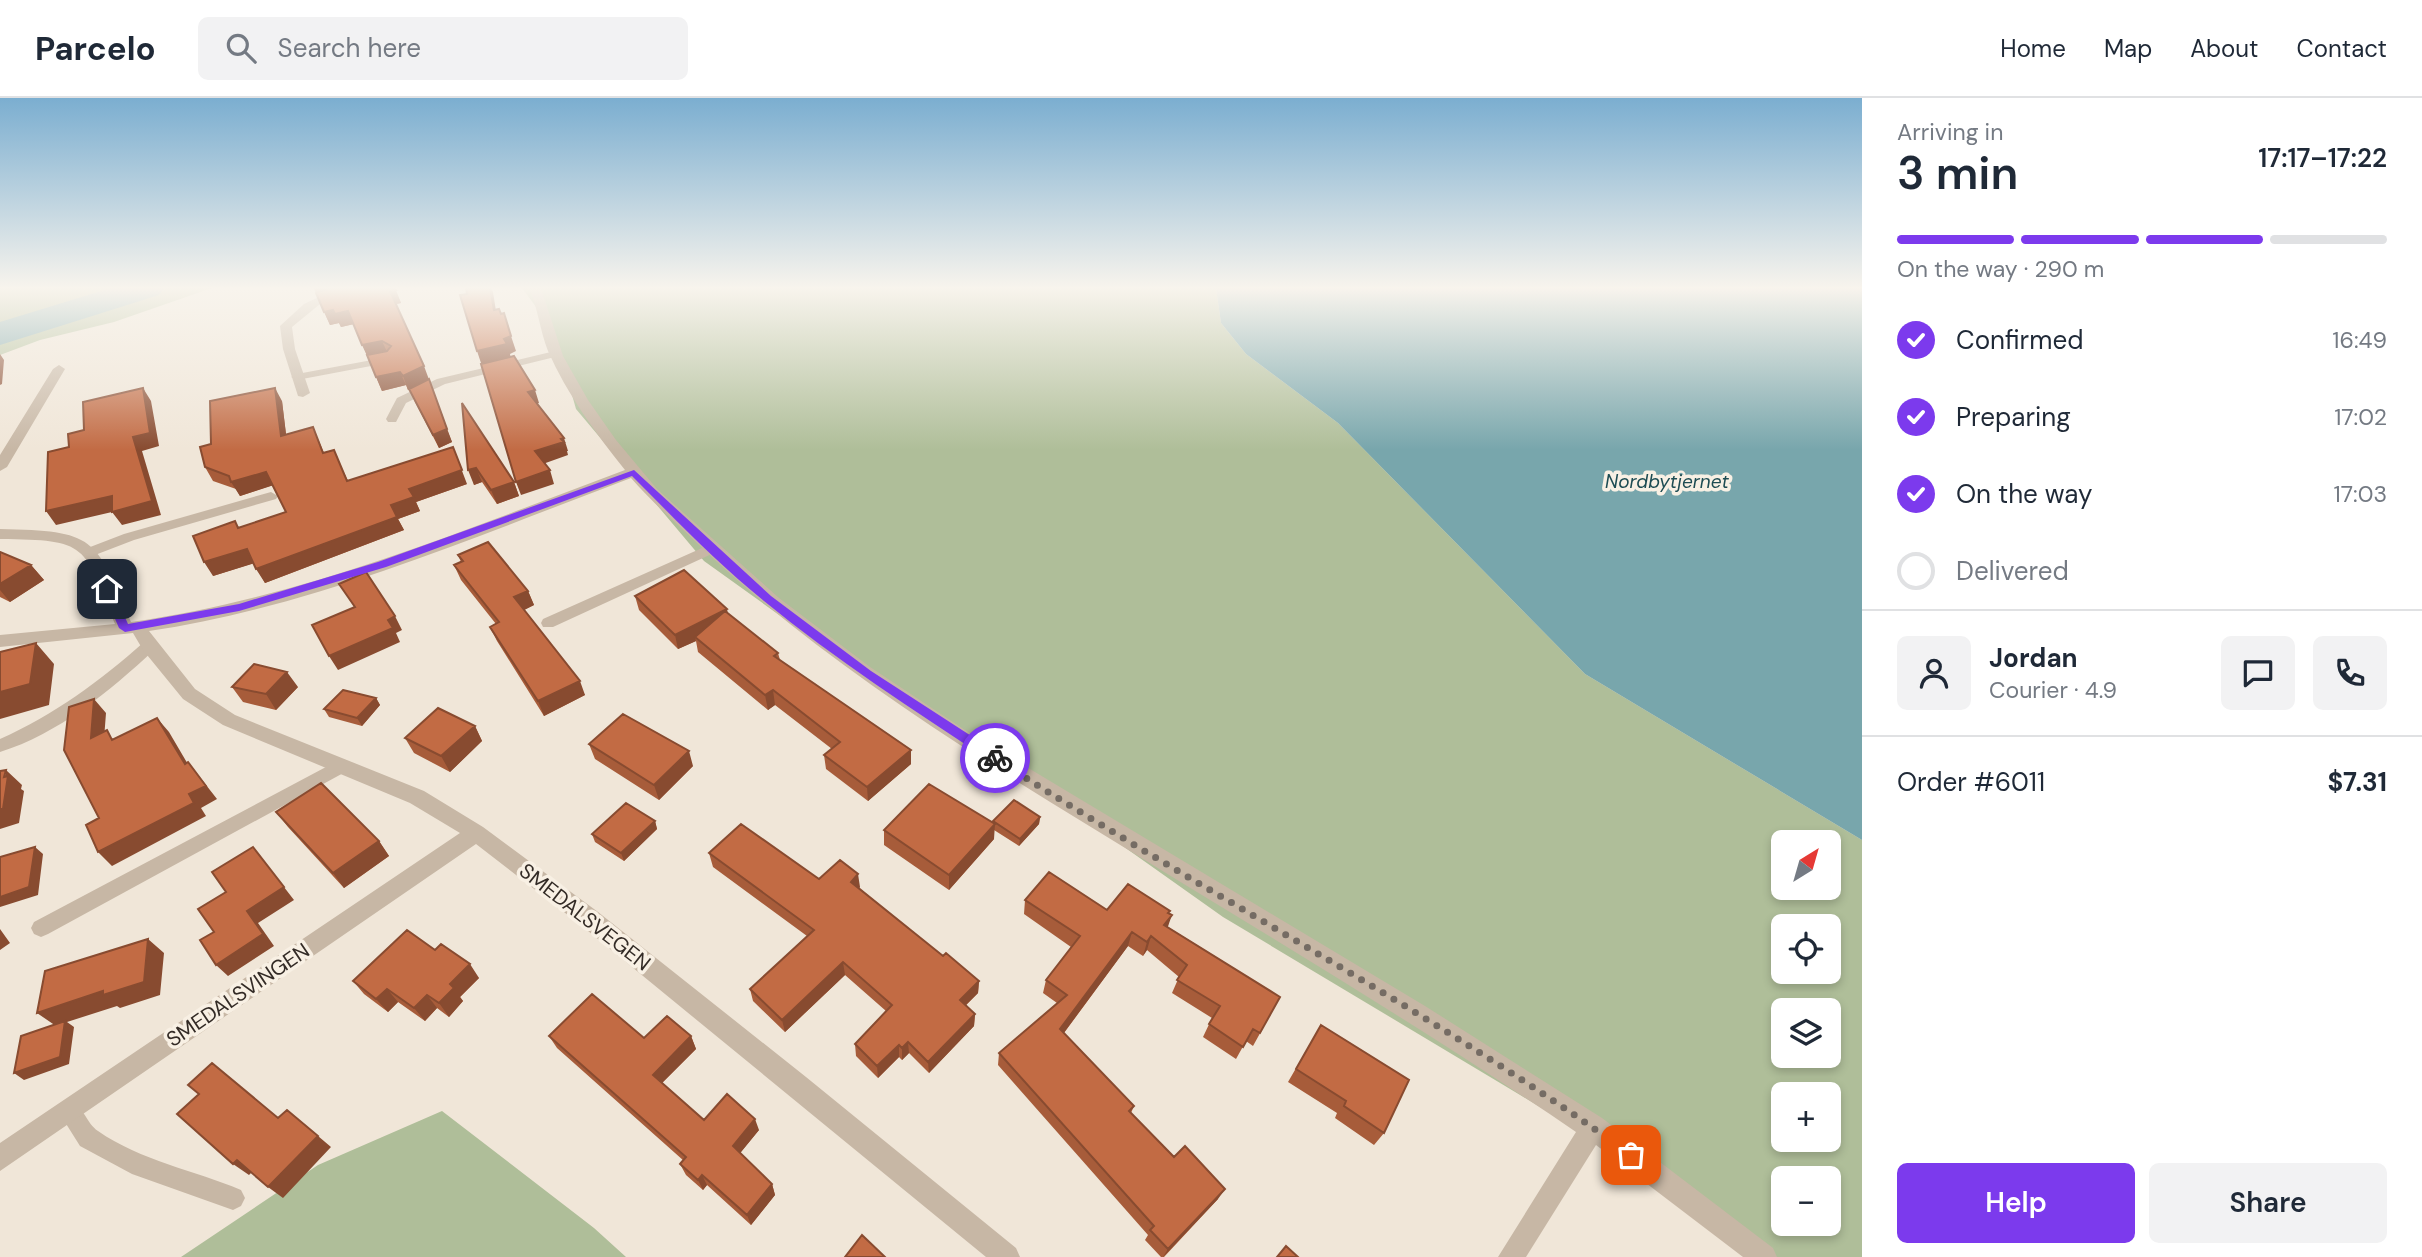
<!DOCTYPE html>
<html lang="en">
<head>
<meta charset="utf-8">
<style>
  :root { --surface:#fff; --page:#f2f2f3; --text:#1f2937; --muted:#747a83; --line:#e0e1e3; --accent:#7c3aed }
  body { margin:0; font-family:"DM Sans",sans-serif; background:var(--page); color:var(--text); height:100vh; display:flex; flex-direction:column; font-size:26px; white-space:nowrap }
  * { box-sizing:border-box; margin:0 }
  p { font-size:23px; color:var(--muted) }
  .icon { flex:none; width:38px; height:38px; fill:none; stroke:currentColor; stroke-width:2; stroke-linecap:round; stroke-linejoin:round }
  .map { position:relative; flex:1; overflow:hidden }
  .panel { display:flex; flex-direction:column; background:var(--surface); width:560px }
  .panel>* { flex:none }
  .needle { width:46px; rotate:37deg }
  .buttons { position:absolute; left:1771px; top:732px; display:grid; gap:14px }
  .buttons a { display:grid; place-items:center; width:70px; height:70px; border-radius:10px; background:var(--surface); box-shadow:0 4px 10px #0003; font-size:35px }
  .pin { position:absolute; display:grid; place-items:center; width:60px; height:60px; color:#fff; margin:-30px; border-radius:14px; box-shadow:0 4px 10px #0006 }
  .courier { position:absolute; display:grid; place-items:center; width:70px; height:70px; margin:-35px; border:5px solid #7c3aed; border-radius:50%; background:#fff; color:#222; box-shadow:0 2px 9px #0007 }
  .headline em { font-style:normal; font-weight:600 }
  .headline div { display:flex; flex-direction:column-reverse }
  .headline { display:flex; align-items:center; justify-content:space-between; height:119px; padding:0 35px }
  h1 { font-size:46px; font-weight:600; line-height:52px }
  .bar { display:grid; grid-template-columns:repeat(4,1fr); gap:10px 7px; align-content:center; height:84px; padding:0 35px }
  .bar i { height:9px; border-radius:5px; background:var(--line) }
  .bar .active { background:var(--accent) }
  .bar p { grid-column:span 4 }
  .line { display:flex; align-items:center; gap:18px; padding:0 35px; border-top:2px solid var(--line) }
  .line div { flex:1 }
  .round { display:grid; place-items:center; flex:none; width:74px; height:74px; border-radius:10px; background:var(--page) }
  ol { padding:0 35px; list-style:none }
  li { display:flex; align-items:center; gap:21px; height:77px }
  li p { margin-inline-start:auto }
  li .icon { padding:7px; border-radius:50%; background:var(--accent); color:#fff; stroke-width:4 }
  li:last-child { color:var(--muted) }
  li i { width:38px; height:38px; border:4px solid var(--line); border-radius:50% }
  .primary-button { display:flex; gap:14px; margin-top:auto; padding:14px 35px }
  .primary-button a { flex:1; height:80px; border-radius:10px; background:var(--accent); color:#fff; font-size:28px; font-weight:600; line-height:80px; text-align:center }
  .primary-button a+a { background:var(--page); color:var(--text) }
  header { display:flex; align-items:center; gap:42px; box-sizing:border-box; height:98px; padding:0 35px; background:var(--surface); border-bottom:2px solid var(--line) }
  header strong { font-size:33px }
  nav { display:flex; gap:38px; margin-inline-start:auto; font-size:24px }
  .search { width:490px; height:63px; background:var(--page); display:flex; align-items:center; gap:18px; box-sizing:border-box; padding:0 24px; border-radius:10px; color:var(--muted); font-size:26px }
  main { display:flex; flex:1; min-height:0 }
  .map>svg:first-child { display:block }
  .green { fill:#afbe99; fill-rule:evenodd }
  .water { fill:#78a6ac }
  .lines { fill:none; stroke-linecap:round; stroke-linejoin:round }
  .river { fill:#78a6ac; fill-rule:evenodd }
  .lane { fill:#c7b7a5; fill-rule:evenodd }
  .street { fill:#c7b7a5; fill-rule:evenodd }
  .wall { fill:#a75c3a }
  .shaded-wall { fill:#884b30 }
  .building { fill:#c26b44; stroke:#884b30; stroke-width:2 }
  .route { fill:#7c3aed }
  .done { stroke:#756c64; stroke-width:7; stroke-dasharray:0 12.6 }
  .labels { text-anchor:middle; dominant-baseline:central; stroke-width:7; stroke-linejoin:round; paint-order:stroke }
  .water-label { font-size:19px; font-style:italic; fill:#1d4c53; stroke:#f8f0e4 }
  .near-street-label { font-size:21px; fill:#332b26; stroke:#f8f0e4 }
</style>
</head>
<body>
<header>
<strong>Parcelo</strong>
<div class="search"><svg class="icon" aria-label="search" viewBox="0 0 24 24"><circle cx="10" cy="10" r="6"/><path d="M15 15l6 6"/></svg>Search here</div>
<nav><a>Home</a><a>Map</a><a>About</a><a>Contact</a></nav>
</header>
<main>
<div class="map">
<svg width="1862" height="1159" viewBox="0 0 1862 1159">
  <rect width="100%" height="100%" fill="#f0e6d8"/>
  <path class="green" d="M0 190H212L114 224 40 242 0 257Z
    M522 190H1216L1221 225 1246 256 1338 325 1585 576 1862 742V1159H1744L1587 1037 1223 819 1065 707 917 616 704 463 576 311 554 233ZM1783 744H1829V789H1783ZM1783 828H1829V873H1783ZM1783 912H1829V957H1783ZM1783 996H1829V1041H1783ZM1783 1080H1829V1125H1783Z
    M442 1013 594 1130 626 1159H181L318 1067Z"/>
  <path class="water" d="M1216 190H1862V742L1585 576 1338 325 1246 256 1221 225Z"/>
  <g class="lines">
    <path class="river" d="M111 190H164L159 197 0 247V224Z"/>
    <path class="lane" d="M555 253 559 254V258L445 286 406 305 396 324H388L386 321 397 300 437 281Z
      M388 259 394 262 392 264 297 282 291 279 297 276Z
      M271 394 278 398 276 401 134 442 95 457 90 459 83 454 85 451 124 436Z
      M711 446 718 451 716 454 553 529H543L541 525 543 521Z
      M149 543 154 544 157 548 154 552C110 593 58 636 0 654V641C54 617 100 583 144 544Z
      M341 661 347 663 349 668 347 673 48 836 41 839 34 836 31 830 34 824Z
      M69 1002C84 1008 86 1025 98 1033 141 1063 194 1072 241 1092L245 1100 241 1108 233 1112 132 1076 80 1048 58 1013 61 1005Z"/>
    <path class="street" d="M338 190H357L320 206 292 229 295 251 310 295 303 299 298 298 283 251 280 228 304 206Z
      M529 190H541L563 258 588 302 616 342 657 391 779 500 870 569 965 632 1425 908 1602 1020 1773 1150 1777 1159H1743L1596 1047 1526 1159H1498L1576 1034C1416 925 1250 827 1086 726 949 642 813 556 697 445 675 424 651 403 631 380 474 439 316 508 149 533L195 591 235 617 424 693 483 729 598 814 806 979 1016 1150 1020 1159H986L582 828 476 746 0 1073V1045L460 735 410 705 223 627 183 601 143 552 133 535 0 549V537L115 526C83 446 89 442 0 441V431C95 433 95 438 131 524 302 500 464 432 625 372 596 336 567 296 548 253 540 233 538 210 529 190Z
      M59 267 65 271 7 369 0 373V357L53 271Z"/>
  </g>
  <path class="wall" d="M314 190H394L401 205 396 206 452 344 439 350 415 304 410 291 408 292 406 287 382 293 354 226 341 229 339 225 330 227Z
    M282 303 286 337 319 343 324 355 340 366 348 383 467 386 416 404 420 413 398 421 404 432 265 485 254 465 213 478 235 423 239 430 286 414 273 387 240 398 236 391 213 383 205 369 211 346Z
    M462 305 514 384 519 398 497 406 482 384 474 387Z
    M0 454 31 467 44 482 10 504 0 499Z
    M458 457 528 493 534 507 524 512 585 597 544 618 497 543 490 529 496 526 461 482 454 467 461 464Z
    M635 498 728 516 778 555 780 562 911 652V666L868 703 826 671 824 657 832 651 775 607 768 612 698 554 696 543 678 551 639 512Z
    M232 589H298L276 612 243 604Z
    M376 600 380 607 362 628 329 619 324 611Z
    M475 628 482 643 450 674 414 655 405 640Z
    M589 646 693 668 659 702 595 661Z
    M276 714 379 743 389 758 344 790 288 729Z
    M1040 719 1039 726 1019 748 994 732V741L949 792 884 747V732L993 725V723Z
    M655 723 657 731 624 763 595 744 592 736Z
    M709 755 819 781 860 789 859 790 943 858 979 883 978 895 966 907 975 916 974 928 929 975 909 955 902 962 899 959 878 980 856 958 855 946 886 913 845 877 785 934 753 903 750 891 807 838 713 769Z
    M1025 802 1107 812 1169 816 1168 829 1280 899 1253 948 1246 943 1236 961 1203 939 1212 920 1172 895 1179 879 1147 852 1143 858 1128 848 1064 935 1134 1008 1131 1015 1174 1059 1218 1101 1164 1159H1161L1145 1142 1148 1137 998 967 999 955 1057 905 1043 895 1046 882 1071 849 1024 816Z
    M435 852 479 880 460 899 463 903 449 919 437 910 425 923 398 904 388 914 364 896 353 883Z
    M1321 927 1384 1035 1374 1047 1335 1020 1337 1015 1288 984Z
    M549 938 644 940 691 938 696 951 662 985 704 1022 759 1032 740 1055 772 1086 775 1097 751 1127 707 1087 703 1092 686 1077 680 1066 684 1063 557 950Z"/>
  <path class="shaded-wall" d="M314 190H332L317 197Z
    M490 190H491L493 194 498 226 494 212Z
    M396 192 401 205 396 206 390 193Z
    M333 212 348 213 354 226 341 229 339 225 330 227 324 214Z
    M511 238 516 253 510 256 511 261 482 268 477 253Z
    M382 243 388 256 368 260 362 247Z
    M0 256 4 262 2 286 0 287Z
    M424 268 452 344 439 350 433 337 429 282 408 292 403 278Z
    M400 274 406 287 382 293 376 279Z
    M143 290 151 303 159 348 142 353 161 417 122 427 112 414 56 427 46 413 112 398 133 339Z
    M275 290 282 303 288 352 281 338Z
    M535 292 539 305 532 307 528 294Z
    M564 340 568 353H567L568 357 540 367 535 353Z
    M453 349 467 386 416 404 420 413 398 421 404 432 265 485 256 471 391 407Z
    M476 370 482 384 474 387 468 372Z
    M550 372 554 386 521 397 516 384Z
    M266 374 274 387 240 398 231 384Z
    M514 384 519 398 497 406 491 392Z
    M247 451 255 465 213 478 204 464Z
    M31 467 44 482 10 504 0 492V486Z
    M528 493 534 507 520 514 514 499Z
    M727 511 730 526 695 539 696 543 678 551 675 537Z
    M395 518 402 532 396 535 400 544 338 572 329 558 388 522Z
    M36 545 54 566 49 607 0 621V594Z
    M287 574 298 589 276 612 266 596Z
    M580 583 585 597 544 618 538 603Z
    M773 592 775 607 768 612 765 597Z
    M376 600 380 607 362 628 357 620Z
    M94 601 106 615 103 654 91 640Z
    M157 620 169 634 196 680 185 666Z
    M475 628 482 643 450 674 441 658Z
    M911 652V666L868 703 867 689Z
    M689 653 693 668 659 702 654 687Z
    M188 664 217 701 201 710 206 718 112 768 98 754 189 696Z
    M6 672 22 687 21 691 24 693 19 725 0 731V711Z
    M1040 719 1039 726 1019 748 1020 741Z
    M655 723 657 731 624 763 621 755Z
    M995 726 994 741 949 792V777Z
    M379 743 389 758 344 790 333 775Z
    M35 749 43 756 38 797 0 809V799Z
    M253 749 294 802 258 825 274 848 228 878 216 867 247 813Z
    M858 776 860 789 852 797 851 784Z
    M1170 813 1166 825 1172 817 1167 831 1160 841Z
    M0 831 10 845 0 852Z
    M1132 834 1128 848 1057 944 1060 931Z
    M1151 838 1147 852 1143 858 1147 844Z
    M148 841 164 855 160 897 120 910 117 908 67 924 74 929 69 966 24 982 14 975 56 928 37 915Z
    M843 864 845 877 785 934 782 922Z
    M470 866 479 880 460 899 463 903 449 919 439 905 450 886Z
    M979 883 978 895 959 914 960 902Z
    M387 891 398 904 388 914 376 901Z
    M427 897 437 910 425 923 414 910Z
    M975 916 974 928 929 975 928 964Z
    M691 938 696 951 659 988 653 977Z
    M908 944 909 955 902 962V950Z
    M899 947V959L878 980 877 968Z
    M755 1021 759 1032 737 1059 733 1048Z
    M318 1038 331 1049 283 1100 268 1089Z
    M237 1062 253 1073 249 1077 233 1066Z
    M702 1077 707 1087 703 1092 698 1082Z
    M772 1086 775 1097 751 1127 747 1117Z
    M1225 1091 1218 1101 1163 1159 1168 1151Z"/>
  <path class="building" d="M328 190H394L396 192 390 193 424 268 403 278 400 274 376 279 367 257 387 253 391 248 382 243 362 247 348 213 335 216 333 212 324 214 316 195Z
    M466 190H490L494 212 499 211 501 216 504 215 511 238 504 241 507 246 477 253 460 197 467 196Z
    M514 258 535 292 528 294 564 340 561 341 564 344 535 353 550 372 516 384 481 266Z
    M429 281 447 331 433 337 409 291Z
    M143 290 150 335 133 339 152 403 112 414V398L46 413 48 354 69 349 68 336 84 332 83 304Z
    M275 290 281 338 313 329 323 355 334 352 347 383 453 349 462 372 409 391 414 399 391 407 397 419 256 471 247 451 204 464 193 438 235 423 238 430 286 414 266 374 231 384 229 378 205 369 200 349 211 346 210 303Z
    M462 305 514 384 491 392 476 370 468 372Z
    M488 444 528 493 514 499 580 583 538 603 490 529 499 524 454 467 463 463 458 457Z
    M0 454 31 467 0 486Z
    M684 472 727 511 675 537 635 498Z
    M366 474 395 518 388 522 393 530 329 558 312 527 355 509 339 486Z
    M725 513 778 555 774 558 911 652 867 689 824 657 840 644 773 592 765 597 695 539Z
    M36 545 30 586 0 594V554Z
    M254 566 287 574 266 596 232 589Z
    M343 592 376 600 357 620 324 611Z
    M94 601 91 640 107 632 112 642 157 620 185 666 188 664 206 688 189 696 194 705 98 754 86 727 99 720 64 652 69 609Z
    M438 610 475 628 441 658 405 640Z
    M623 616 689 653 654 687 589 646Z
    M6 672 4 679 8 678 3 711H0V673Z
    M321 685 379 743 333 775 276 714Z
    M929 686 995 726 949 777 884 732Z
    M1014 702 1040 719 1020 741 993 723Z
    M626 705 655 723 621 755 592 736Z
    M741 726 819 781 840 762 858 776 851 784 943 858 946 855 979 883 960 902 975 916 928 964 908 944 902 950 899 947 877 968 855 946 892 907 843 864 782 922 750 891 814 832 709 755Z
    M35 749 29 789 0 799V759Z
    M253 749 284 789 247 813 263 836 216 867 200 842 214 834 198 811 226 794 212 774Z
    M1049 774 1107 812 1128 786 1170 813 1168 815 1172 817 1164 827 1280 899 1260 935 1253 931 1243 949 1209 926 1220 908 1177 882 1187 867 1151 838 1147 844 1132 834 1060 931 1134 1008 1129 1013 1174 1059 1185 1048 1225 1091 1168 1151 1150 1132 1154 1128 999 955 1067 897 1046 882 1080 838 1025 802Z
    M407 832 435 852 441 846 470 866 450 886 454 890 439 905 427 897 414 910 387 891 376 901 353 883Z
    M148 841 144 884 103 897V893L37 915 45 873Z
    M592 896 644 940 667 918 691 938 653 977 704 1022 727 996 755 1021 733 1048 772 1086 747 1117 702 1077 698 1082 680 1066 686 1059 549 938Z
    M65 923 60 959 14 975 21 938Z
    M1321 927 1409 982 1384 1035 1344 1008 1346 1003 1296 971Z
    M212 965 278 1020 287 1012 318 1038 268 1089 237 1062 233 1066 177 1016 199 996 188 987Z
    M862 1137 885 1159H845Z
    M1286 1148 1298 1159H1277Z"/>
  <linearGradient id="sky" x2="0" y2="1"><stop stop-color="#7baed0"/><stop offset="0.54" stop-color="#f8f4ed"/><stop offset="1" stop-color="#f8f4ed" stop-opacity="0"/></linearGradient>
  <rect width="1862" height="352" fill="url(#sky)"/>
  <path class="route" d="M634 372 771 498 871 573 999 656V663H991C913 612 836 562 764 503 717 465 675 421 632 378L386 469 239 513 125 534 119 530 102 491 111 488 128 526 239 506 378 464Z"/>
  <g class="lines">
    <path class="done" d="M995 660C1204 796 1429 910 1631 1057"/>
  </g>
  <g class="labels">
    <g class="water-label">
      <text x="1667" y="383">Nordbytjernet</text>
    </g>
    <g class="near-street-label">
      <text transform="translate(585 819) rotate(38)">SMEDALSVEGEN</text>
      <text transform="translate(238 897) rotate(-34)">SMEDALSVINGEN</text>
    </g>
  </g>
</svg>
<div class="buttons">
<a><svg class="needle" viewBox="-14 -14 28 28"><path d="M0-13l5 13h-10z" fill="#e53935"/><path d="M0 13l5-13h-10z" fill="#747a83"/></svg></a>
<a><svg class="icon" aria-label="locate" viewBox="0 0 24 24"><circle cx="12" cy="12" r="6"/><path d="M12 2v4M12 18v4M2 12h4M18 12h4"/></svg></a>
<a><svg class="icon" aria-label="layers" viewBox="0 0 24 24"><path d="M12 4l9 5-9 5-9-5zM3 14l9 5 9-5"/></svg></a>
<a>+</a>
<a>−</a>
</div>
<div class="pin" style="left:1631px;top:1057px;background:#ea580c"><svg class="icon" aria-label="bag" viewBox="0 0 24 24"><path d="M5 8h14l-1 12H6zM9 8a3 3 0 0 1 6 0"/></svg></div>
<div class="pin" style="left:107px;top:491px;background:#1f2937"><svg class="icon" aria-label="home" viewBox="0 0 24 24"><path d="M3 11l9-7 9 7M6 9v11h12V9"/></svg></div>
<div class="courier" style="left:995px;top:660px"><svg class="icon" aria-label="bike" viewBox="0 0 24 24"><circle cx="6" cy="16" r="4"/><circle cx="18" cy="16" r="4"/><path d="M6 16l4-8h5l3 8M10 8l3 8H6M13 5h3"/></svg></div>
</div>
<section class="panel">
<div class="headline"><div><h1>3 min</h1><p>Arriving in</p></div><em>17:17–17:22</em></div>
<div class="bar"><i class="active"></i><i class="active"></i><i class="active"></i><i></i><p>On the way · 290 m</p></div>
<ol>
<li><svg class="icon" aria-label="check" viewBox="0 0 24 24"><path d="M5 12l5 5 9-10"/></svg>Confirmed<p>16:49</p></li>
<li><svg class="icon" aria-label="check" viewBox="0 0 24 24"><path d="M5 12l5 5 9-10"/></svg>Preparing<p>17:02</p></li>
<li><svg class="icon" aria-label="check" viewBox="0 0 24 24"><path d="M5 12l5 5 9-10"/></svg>On the way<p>17:03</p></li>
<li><i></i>Delivered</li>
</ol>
<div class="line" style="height:126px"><a class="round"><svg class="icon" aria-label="person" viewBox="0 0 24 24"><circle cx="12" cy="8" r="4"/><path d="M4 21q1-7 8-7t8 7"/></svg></a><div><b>Jordan</b><p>Courier · 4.9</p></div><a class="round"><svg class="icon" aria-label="chat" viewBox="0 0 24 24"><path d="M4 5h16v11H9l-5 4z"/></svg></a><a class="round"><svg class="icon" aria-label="phone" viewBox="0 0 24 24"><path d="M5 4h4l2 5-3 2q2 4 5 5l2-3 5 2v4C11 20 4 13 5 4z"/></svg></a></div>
<div class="line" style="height:91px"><div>Order #6011</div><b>$7.31</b></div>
<div class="primary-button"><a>Help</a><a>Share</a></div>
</section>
</main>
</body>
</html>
